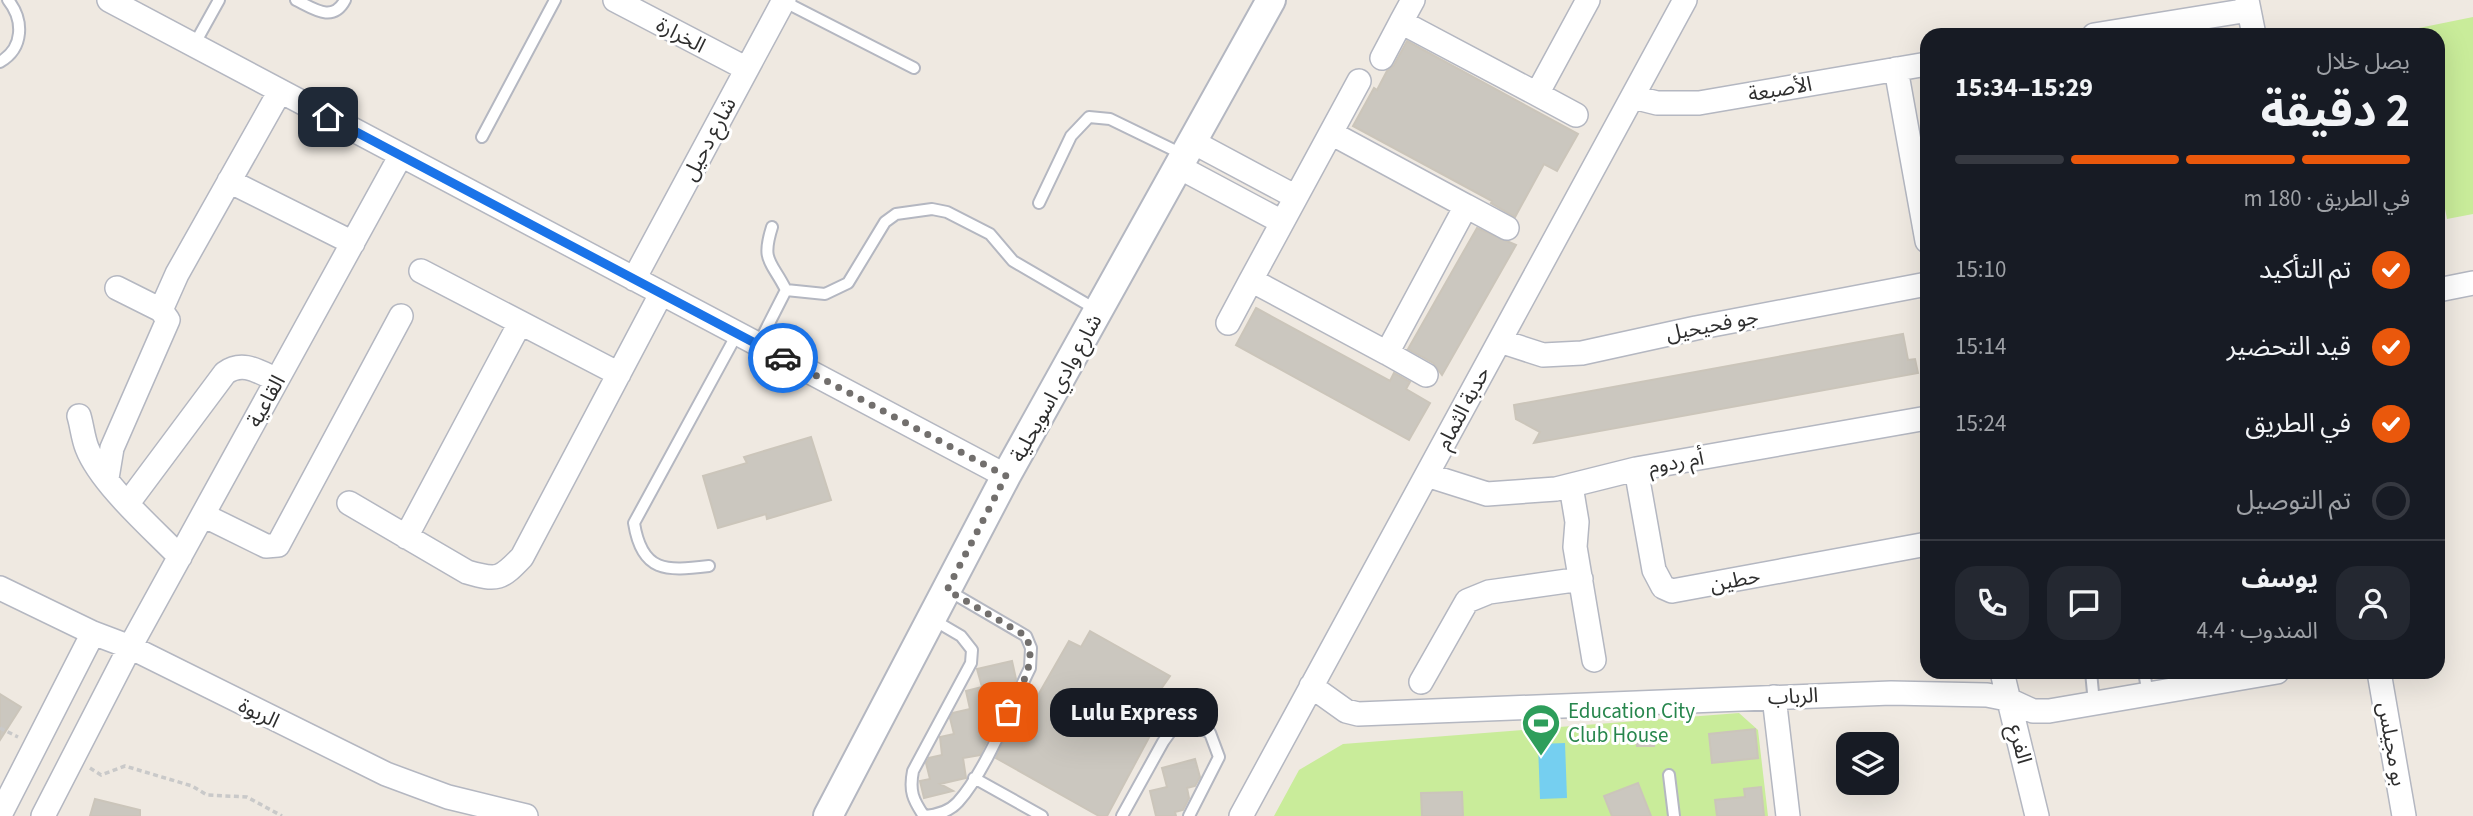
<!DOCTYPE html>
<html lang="ar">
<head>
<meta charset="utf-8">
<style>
  :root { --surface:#171b24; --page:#242831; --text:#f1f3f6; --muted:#9ea1a6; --line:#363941; --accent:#ea580c }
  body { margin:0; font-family:"Source Sans 3","Noto Sans Arabic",sans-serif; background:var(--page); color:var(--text); direction:rtl; height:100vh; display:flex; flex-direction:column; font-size:26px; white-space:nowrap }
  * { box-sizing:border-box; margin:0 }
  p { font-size:23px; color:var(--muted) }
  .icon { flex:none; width:38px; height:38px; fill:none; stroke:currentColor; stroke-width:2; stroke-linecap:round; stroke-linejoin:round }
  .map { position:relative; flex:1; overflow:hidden; direction:ltr }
  .panel { position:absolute; left:1920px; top:28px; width:525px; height:651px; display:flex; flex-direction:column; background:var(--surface); border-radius:21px; box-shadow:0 7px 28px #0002; direction:rtl }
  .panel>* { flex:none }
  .tools { position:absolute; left:1836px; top:732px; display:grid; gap:14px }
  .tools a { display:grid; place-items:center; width:63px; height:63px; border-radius:14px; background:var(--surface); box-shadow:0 7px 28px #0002; font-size:35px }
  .pin { position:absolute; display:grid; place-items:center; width:60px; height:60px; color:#fff; margin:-30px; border-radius:14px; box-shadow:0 4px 10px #0006 }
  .courier { position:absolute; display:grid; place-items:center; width:70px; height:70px; margin:-35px; border:5px solid #1a73e8; border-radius:50%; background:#fff; color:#222; box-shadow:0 2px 9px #0007 }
  .bubble { position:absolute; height:49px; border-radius:21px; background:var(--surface); box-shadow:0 7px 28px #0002; font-size:23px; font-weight:700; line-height:49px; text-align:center; direction:rtl }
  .overview em { font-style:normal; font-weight:700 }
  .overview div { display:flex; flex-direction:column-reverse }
  .overview { display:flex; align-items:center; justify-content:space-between; height:119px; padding:0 35px }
  h1 { font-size:46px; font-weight:700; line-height:52px }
  .bar { display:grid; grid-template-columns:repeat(4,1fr); gap:10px 7px; align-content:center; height:84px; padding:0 35px }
  .bar i { height:9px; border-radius:5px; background:var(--line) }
  .bar .active { background:var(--accent) }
  .bar p { grid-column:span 4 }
  .line { display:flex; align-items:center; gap:18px; padding:0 35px; border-top:2px solid var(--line) }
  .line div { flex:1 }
  .round { display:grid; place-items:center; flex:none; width:74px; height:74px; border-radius:21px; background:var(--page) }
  ol { padding:0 35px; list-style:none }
  li { display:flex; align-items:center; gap:21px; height:77px }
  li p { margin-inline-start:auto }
  li .icon { padding:7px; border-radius:50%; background:var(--accent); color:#fff; stroke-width:4 }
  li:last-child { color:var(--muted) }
  li i { width:38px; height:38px; border:4px solid var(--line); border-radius:50% }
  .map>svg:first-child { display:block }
  .pitch { fill:#c9ec9a }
  .water { fill:#75cff0 }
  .building { fill:#cbc7bf; stroke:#cbc5ba; stroke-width:2 }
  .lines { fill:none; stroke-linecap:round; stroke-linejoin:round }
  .service-casing { stroke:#b4b7c1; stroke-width:14 }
  .minor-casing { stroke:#b4b7c1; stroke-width:26 }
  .tertiary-casing { stroke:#b4b7c1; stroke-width:32 }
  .path { stroke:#c9c9c9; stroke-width:3.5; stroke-dasharray:5 3.5; stroke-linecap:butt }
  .service { stroke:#fff; stroke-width:10 }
  .minor { stroke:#fff; stroke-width:23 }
  .tertiary { stroke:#fff; stroke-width:28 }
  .done { stroke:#726f6d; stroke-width:7; stroke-dasharray:0 12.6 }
  .route { stroke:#1a73e8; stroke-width:9 }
  .labels { text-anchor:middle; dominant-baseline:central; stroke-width:6; stroke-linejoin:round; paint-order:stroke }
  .street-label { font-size:21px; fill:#2e2e2e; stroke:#fff }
  .leisure-label { font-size:21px; fill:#27864d; stroke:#fff; text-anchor:start }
</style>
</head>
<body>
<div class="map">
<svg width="2473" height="816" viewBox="0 0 2473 816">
  <rect width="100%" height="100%" fill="#efe9e1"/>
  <path class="pitch" d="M2473 17V214L2447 219 2438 173V35H2410L2409 30Z
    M1739 713 1758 730 1768 816H1274L1299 770 1343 744Z"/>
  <path class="water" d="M1565 743 1567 798 1540 799 1538 744Z"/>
  <path class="building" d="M1407 41 1578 134 1557 171 1544 164 1515 217 1491 203 1492 201 1353 126 1374 88 1377 90 1387 71 1394 65Z
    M1477 228 1516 245 1442 375 1433 363 1408 349Z
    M1256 308 1390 381 1394 373 1410 382 1406 389 1430 403 1409 440 1236 345Z
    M1903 334 1908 360 1915 359 1918 373 1534 443 1540 432 1516 419 1514 405Z
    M811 437 831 500 767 519 766 514 718 528 703 476 747 463 744 457Z
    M1090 631 1170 676 1161 689 1185 702 1174 720 1161 715 1107 816H1099L996 758 1022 704 1025 718 1069 641 1081 647Z
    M1012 661 1016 679 980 755 963 758 966 778 940 784 953 791 924 798 920 781 930 779 926 763 929 758 942 755 940 737 954 734 950 718 953 713 970 709 966 691 982 687 977 669Z
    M0 694 21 707 0 740Z
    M1755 729 1758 758 1712 763 1709 734Z
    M1637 730H1653L1654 746H1637Z
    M1195 759 1200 777 1195 786 1187 788 1189 798 1183 810 1175 812 1176 816H1156L1150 791 1167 787 1162 768Z
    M1638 783 1651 816H1612L1604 796Z
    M1761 787 1764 816H1717L1715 800 1745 797 1744 789Z
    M1462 792 1463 816H1422L1421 793Z
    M95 799 140 810V816H90Z"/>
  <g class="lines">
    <g class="service-casing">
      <path id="service" d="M296 0C314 9 333 23 345 0
        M783 1 914 68
        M194 45 219 0
        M0 62C24 48 24 20 8 0
        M482 137 555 0
        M1039 203 1071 136 1089 117 1110 119 1182 154
        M772 227C761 262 771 260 786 290L825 294 848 283 885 222 896 214 932 209 947 212 990 234 1013 261 1097 310
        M758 345 786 290
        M709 566C666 571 642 573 634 523L737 334
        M932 619 961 636 972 650 971 663 913 771C909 791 913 800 924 816 937 815 949 812 958 802 986 771 1011 706 1030 668L1031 648 1026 636 949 591
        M2091 672 2094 703
        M2144 672 2148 694
        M1669 775 1674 816
        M974 778 1042 816
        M1122 816 1163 742 1173 728 1191 724 1210 733 1219 757 1189 816"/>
    </g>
    <g class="minor-casing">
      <path id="minor" d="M109 0 1006 476
        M615 0 747 69
        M1413 0 1401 22 1537 94 1588 0
        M2247 0 2254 35
        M2094 35 2249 10
        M1382 58 1401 22
        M1896 69 1927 241
        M1537 94 1576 115
        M1633 97 1657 103H1699L1927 64
        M1331 133 1466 206 1387 353 1251 280 1359 81
        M1193 142 1296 197
        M1179 167 1282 222
        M229 181 353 243
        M1466 206 1507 228
        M421 271 619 374
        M634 279 784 0
        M2438 290 2473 283
        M161 310 177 274 280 91
        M1228 323 1251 280
        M1500 341 1543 355 1582 353 1696 328 1927 284
        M1387 353 1426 375
        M79 416C82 426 83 438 87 448 101 484 153 529 180 557
        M1636 469 1654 570 1663 587 1672 591 1927 544
        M1427 475 1487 494 1556 489 1636 469 1927 418
        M107 478 112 448 168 320 161 310 117 288
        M1571 486 1577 522 1575 547 1594 660
        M128 503 225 373C243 360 259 372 277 380
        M349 503 467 572C498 581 501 579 522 557L661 294
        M203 515 266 546 278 545 401 316
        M406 537 520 323
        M0 588 93 633 130 647 386 774 448 797 526 816
        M2002 672 2037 816
        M2379 672 2404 816
        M1421 682 1467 601 1489 592 1581 579
        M1311 686 1346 711 1358 714 1891 693 1987 695 2007 699 2033 711H2049L2277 672
        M1774 697 1788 816
        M0 815 93 633
        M43 816 130 647 401 155
        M1241 816 1685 0"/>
    </g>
    <g class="tertiary-casing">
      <path id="tertiary" d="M828 816 1006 476 1271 0"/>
    </g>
    <path class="path" d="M0 728 18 737
      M90 768 101 775 125 766 192 786 207 795 247 797 282 816"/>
    <use href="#service" class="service"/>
    <use href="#minor" class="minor"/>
    <use href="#tertiary" class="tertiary"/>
  </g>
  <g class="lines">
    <path class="done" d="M783 358 1006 476 947 590 1026 636C1038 664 1020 687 1008 712"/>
    <path class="route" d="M328 117 783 358"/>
  </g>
  <defs>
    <g id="stadium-pin" transform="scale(2.0125)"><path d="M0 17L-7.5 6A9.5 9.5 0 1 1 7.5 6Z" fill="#2e9e5b" stroke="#fff"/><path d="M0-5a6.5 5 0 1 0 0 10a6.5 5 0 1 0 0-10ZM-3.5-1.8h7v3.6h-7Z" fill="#fff"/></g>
  </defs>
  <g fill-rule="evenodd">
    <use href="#stadium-pin" x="1541" y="723"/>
  </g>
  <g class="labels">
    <g class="street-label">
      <text transform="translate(681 35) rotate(28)">الخرارة</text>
      <text transform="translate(1780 89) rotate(-10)">الأصبعة</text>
      <text transform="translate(709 139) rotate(-62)">شارع دحيل</text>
      <text transform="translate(1712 325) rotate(-11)">جو فحيحيل</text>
      <text transform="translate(1056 388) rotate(-61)">شارع وادي اسويحلية</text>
      <text transform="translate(266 401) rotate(-61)">القاعية</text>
      <text transform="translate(1463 408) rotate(-62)">حدبة الثمام</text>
      <text transform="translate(1676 462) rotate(-10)">أم ردوم</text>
      <text transform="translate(1735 580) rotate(-11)">حطين</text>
      <text transform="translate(1793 696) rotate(-2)">الرباب</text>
      <text transform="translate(259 713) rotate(26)">الربوة</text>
      <text transform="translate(2020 744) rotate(75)">الفرع</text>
      <text transform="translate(2392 744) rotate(80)">بو مجيلس</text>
    </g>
    <g class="leisure-label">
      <text x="1568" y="711">Education City<tspan x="1568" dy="24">Club House</tspan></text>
    </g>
  </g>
</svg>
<div class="tools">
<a><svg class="icon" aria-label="layers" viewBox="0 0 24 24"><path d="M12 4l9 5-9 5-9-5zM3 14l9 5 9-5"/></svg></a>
</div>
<div class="pin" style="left:1008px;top:712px;background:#ea580c"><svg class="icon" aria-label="bag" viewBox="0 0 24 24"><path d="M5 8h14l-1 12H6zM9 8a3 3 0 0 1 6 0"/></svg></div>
<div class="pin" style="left:328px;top:117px;background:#1f2937"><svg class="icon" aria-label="home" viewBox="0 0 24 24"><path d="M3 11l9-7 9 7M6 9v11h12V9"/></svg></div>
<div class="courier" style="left:783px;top:358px"><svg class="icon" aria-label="car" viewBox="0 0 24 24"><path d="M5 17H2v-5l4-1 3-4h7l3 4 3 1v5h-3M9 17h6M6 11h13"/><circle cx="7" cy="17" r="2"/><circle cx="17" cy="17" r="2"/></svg></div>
<div class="bubble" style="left:1050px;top:688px;width:168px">Lulu Express</div>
<section class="panel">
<div class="overview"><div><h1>2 دقيقة</h1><p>يصل خلال</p></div><em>15:29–15:34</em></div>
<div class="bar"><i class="active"></i><i class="active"></i><i class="active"></i><i></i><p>في الطريق · 180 m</p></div>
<ol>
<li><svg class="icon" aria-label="check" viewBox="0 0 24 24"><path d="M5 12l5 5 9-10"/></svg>تم التأكيد<p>15:10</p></li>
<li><svg class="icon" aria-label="check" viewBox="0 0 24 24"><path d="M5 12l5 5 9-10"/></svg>قيد التحضير<p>15:14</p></li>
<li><svg class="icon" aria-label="check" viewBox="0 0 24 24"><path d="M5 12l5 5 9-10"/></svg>في الطريق<p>15:24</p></li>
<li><i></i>تم التوصيل</li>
</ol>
<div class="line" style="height:126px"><a class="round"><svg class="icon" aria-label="person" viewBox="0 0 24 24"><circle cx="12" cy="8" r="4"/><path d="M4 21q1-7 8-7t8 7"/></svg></a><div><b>يوسف</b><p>المندوب · 4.4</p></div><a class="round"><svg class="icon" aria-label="chat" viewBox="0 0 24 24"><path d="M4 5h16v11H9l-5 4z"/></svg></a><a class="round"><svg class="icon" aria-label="phone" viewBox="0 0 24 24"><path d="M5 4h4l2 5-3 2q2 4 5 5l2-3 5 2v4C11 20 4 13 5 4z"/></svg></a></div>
</section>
</div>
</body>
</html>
